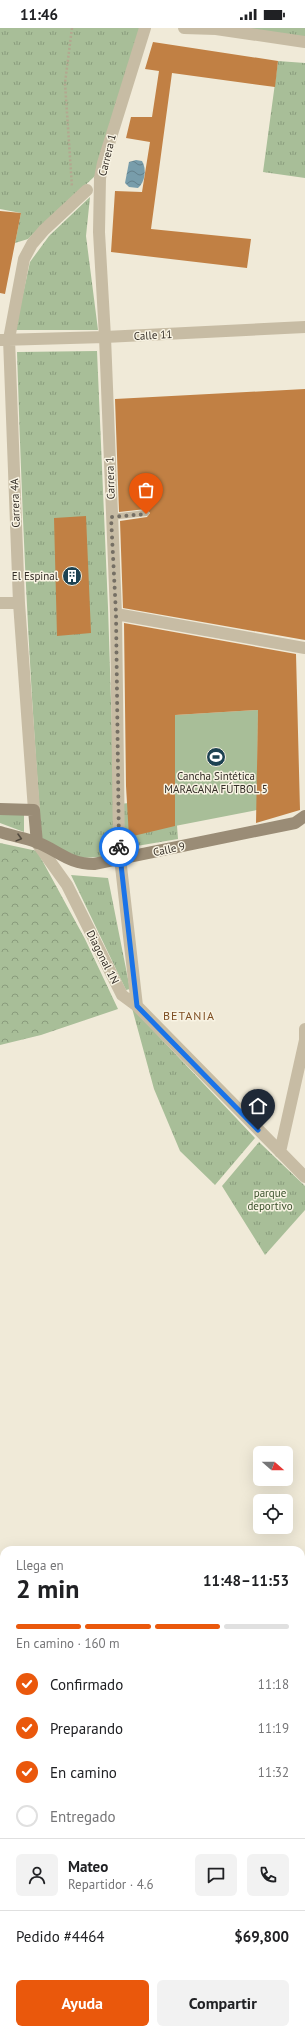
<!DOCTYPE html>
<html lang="es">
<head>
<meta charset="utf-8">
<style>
  :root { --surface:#fff; --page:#f2f2f2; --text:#202124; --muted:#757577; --line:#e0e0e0; --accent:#ea580c }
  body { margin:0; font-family:"PT Sans",sans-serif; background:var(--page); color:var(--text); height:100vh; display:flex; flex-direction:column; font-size:15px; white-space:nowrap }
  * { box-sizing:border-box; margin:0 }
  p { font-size:13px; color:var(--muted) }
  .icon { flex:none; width:22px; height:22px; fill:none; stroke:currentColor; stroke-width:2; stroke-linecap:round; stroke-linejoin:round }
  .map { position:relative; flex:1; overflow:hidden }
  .drawer { position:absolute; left:0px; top:1518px; width:305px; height:488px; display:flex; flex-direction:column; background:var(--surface); border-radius:12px 12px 0 0; box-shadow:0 4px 16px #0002 }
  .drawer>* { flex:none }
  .needle { width:26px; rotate:110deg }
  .fabs { position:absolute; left:253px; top:1418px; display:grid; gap:8px }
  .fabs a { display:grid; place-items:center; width:40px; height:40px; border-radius:6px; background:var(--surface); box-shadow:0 4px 16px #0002; font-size:20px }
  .pin { position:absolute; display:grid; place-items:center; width:34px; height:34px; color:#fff; margin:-41px -17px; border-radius:50% 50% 50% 0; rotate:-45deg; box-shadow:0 0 4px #0007 }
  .pin .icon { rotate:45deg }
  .courier { position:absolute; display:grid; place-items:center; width:40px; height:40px; margin:-20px; border:3px solid #1a73e8; border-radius:50%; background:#fff; color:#222; box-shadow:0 1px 5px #0007 }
  .overview em { font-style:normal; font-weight:700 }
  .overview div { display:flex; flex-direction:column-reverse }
  .overview { display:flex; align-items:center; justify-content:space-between; height:68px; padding:0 16px }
  h1 { font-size:26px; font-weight:700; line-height:30px }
  .bar { display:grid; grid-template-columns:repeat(4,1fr); gap:6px 4px; align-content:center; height:48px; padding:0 16px }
  .bar i { height:5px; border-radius:3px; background:var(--line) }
  .bar .current { background:var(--accent) }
  .bar p { grid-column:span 4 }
  .line { display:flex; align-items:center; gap:10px; padding:0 16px; border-top:1px solid var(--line) }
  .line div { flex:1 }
  .round { display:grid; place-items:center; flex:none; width:42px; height:42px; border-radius:6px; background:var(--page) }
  ol { padding:0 16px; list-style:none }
  li { display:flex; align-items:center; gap:12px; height:44px }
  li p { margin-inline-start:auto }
  li .icon { padding:4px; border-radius:50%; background:var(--accent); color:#fff; stroke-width:4 }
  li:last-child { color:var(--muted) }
  li i { width:22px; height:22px; border:2px solid var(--line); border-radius:50% }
  .action { display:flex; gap:8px; margin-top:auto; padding:8px 16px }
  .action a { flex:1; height:46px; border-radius:6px; background:var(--accent); color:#fff; font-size:16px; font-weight:700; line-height:46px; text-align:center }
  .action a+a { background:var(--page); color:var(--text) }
  .status { display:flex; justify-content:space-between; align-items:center; height:28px; padding:0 20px; background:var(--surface); direction:ltr }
  .status svg { height:11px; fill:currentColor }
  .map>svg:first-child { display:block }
  .grass { fill:url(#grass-tufts) }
  .forest { fill:url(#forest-crowns) }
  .pitch { fill:#a8be98 }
  .water { fill:url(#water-waves) }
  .building { fill:#c18044 }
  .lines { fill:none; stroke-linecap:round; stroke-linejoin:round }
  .path { stroke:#b3a78f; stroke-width:2.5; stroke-dasharray:2 2; stroke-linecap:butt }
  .lane { stroke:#c7bca4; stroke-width:6 }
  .street { stroke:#c7bca4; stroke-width:12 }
  .secondary { stroke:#9a8c76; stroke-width:12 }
  .primary { stroke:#746857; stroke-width:12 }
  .oneway { stroke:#524a3e }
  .done { stroke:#756f64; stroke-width:4; stroke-dasharray:0 7.2 }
  .route { stroke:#1a73e8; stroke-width:5 }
  .labels { text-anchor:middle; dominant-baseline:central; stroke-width:3; stroke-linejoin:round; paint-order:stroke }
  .street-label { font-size:11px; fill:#332d26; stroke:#f8f3e3 }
  .poi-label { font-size:11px; fill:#332d26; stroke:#f8f3e3; text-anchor:end }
  .park-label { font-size:11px; fill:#39502a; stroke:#f8f3e3 }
  .neighbourhood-label { font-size:12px; letter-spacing:1px; fill:#7e4e22; stroke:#f8f3e3 }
</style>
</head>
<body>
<div class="status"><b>11:46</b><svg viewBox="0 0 49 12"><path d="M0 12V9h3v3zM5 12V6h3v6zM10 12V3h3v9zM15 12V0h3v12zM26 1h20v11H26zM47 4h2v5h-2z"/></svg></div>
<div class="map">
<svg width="305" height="2006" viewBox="0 0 305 2006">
  <defs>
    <pattern id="grass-tufts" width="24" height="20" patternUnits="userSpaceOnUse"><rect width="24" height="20" fill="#a8be98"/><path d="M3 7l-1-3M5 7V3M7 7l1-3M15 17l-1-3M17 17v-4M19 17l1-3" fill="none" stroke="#899b7c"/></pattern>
    <pattern id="forest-crowns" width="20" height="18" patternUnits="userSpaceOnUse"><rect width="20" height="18" fill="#a8be98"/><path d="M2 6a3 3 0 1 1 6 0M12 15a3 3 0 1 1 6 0" fill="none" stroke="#899b7c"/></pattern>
    <pattern id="water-waves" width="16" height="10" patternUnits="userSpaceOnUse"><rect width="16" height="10" fill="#789dab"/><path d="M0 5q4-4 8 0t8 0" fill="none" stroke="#63808b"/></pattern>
  </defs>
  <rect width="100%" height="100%" fill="#f0ead8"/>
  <path class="grass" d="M0 0H140L95 148 28 211 15 215 21 185 0 181Z
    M215 0H305V12Z
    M278 33 305 35V150L263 144Z
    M90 169 86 208 98 302H15L30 234 49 208Z
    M97 323 108 579 116 828 81 830 42 813C29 650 22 487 17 324Z
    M175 771 178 811 119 821 118 776Z
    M0 785 24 786V804L0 795Z
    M71 847 108 850 130 961 126 962Z
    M132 980 255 1110 215 1157 180 1123 154 1061Z
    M259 1114 305 1158V1182L265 1227 222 1158Z"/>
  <path class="forest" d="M0 815 37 823 85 911 118 981 41 1007 0 1017Z
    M0 1734 4 1738V1782L0 1777Z
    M0 1846 4 1851V1913L0 1907Z
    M66 2002H133L136 2006H69Z
    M186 2002H248L252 2006H190Z"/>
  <path class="pitch" d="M258 682 257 782 175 798V687Z"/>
  <path class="water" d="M136 132 142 133C147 141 145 154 138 160L129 159 125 155 129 134Z"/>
  <path class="building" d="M153 14 278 33 275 59 172 45 151 201 251 211 247 240 111 224 115 163 142 164 150 114 126 110 131 89H152L159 43 145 41Z
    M0 183 21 185 5 266 0 265Z
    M305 361V612L123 580 120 493 147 489 150 485 146 481 119 484 115 371Z
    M86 488 91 605 57 608 54 490Z
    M124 595 296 626 300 782 256 795 258 682 175 687V798L129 809 126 758Z"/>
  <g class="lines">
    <path class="path" d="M72 0 65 55 72 159"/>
    <path class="lane" d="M111 489 146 485"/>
    <path class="street" d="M184 0 216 1 305 14
      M0 312 105 309 305 299
      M0 575H19
      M116 586 305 620
      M34 782 19 575 9 311 24 231 32 216 44 202 87 162
      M37 815 67 857 122 967 137 978 305 1149
      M137 978 119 821 116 586 105 309 99 204 100 150 103 135 145 0
      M280 1124 305 1012V1001"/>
    <path class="secondary" d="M0 781 34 782 37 815
      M0 804C12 808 25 810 36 814 58 822 68 836 94 836L295 795 305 788"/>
    <path class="primary" d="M0 1799 4 1803
      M0 1827 4 1832
      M146 2002 149 2006
      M170 2002 174 2006"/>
  </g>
  <defs><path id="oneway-chevron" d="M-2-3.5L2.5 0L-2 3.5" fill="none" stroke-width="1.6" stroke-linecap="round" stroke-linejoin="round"/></defs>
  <use class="oneway" href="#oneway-chevron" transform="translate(19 810) rotate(15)"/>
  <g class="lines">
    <path class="done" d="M119 819 116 586 111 489 146 486"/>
    <path class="route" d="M119 819 137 978 258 1102"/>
  </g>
  <defs>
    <g id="building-disc" transform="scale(1)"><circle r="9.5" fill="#1d4252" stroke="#f8f3e3"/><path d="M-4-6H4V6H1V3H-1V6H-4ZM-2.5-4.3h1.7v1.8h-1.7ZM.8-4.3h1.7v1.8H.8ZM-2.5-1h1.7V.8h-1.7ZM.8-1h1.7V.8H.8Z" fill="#fff"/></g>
    <g id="stadium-disc" transform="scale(1)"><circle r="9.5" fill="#1d4252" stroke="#f8f3e3"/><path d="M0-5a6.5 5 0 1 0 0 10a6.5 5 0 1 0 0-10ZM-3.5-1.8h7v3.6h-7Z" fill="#fff"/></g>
  </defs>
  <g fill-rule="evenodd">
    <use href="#building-disc" x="72" y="548"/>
    <use href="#stadium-disc" x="216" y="729"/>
  </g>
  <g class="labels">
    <g class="street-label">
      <text transform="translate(107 127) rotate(-76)">Carrera 1</text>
      <text transform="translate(153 307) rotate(-3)">Calle 11</text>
      <text transform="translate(110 450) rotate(-92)">Carrera 1</text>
      <text transform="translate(15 475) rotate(-92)">Carrera 4A</text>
      <text transform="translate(169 821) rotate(-12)">Calle 9</text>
      <text transform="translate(103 929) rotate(63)">Diagonal 1N</text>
    </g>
    <g class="poi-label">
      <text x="58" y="548">El Espinal</text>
      <text x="216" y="748" text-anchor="middle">Cancha Sintética<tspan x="216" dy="13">MARACANA FÚTBOL 5</tspan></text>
    </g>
    <g class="park-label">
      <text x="270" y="1165">parque<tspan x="270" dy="13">deportivo</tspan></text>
    </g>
    <g class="neighbourhood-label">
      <text x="189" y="987">BETANIA</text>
    </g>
  </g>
</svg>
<div class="fabs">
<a><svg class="needle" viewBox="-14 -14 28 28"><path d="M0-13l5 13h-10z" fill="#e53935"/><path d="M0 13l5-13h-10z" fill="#757577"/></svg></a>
<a><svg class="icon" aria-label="locate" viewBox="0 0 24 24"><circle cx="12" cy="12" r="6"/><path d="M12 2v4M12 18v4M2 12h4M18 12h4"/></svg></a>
</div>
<div class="pin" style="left:146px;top:486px;background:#ea580c"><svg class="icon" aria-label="bag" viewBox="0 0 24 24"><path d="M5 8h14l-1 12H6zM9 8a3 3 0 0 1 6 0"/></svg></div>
<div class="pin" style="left:258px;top:1102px;background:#1f2937"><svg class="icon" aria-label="home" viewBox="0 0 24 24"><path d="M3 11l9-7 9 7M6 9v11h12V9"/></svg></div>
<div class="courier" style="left:119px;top:819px"><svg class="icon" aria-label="bike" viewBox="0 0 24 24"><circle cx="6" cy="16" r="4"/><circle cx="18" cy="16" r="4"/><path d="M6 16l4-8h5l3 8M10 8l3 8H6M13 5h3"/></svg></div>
<section class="drawer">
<div class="overview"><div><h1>2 min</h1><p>Llega en</p></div><em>11:48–11:53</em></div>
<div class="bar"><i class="current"></i><i class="current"></i><i class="current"></i><i></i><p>En camino · 160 m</p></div>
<ol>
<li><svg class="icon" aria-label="check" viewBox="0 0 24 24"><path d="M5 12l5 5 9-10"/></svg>Confirmado<p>11:18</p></li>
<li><svg class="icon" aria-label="check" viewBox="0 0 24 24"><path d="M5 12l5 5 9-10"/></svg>Preparando<p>11:19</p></li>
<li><svg class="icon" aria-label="check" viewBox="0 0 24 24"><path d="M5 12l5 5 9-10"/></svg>En camino<p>11:32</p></li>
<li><i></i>Entregado</li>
</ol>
<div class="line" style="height:72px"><a class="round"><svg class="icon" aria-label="person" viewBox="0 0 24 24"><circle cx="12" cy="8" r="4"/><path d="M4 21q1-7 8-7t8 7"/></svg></a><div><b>Mateo</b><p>Repartidor · 4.6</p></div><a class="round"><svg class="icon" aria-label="chat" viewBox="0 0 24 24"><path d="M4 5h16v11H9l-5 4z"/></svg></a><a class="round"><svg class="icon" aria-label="phone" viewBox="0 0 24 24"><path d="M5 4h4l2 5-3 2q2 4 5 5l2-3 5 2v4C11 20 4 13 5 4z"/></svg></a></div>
<div class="line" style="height:52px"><div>Pedido #4464</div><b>$69,800</b></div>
<div class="action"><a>Ayuda</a><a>Compartir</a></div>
</section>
</div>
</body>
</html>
